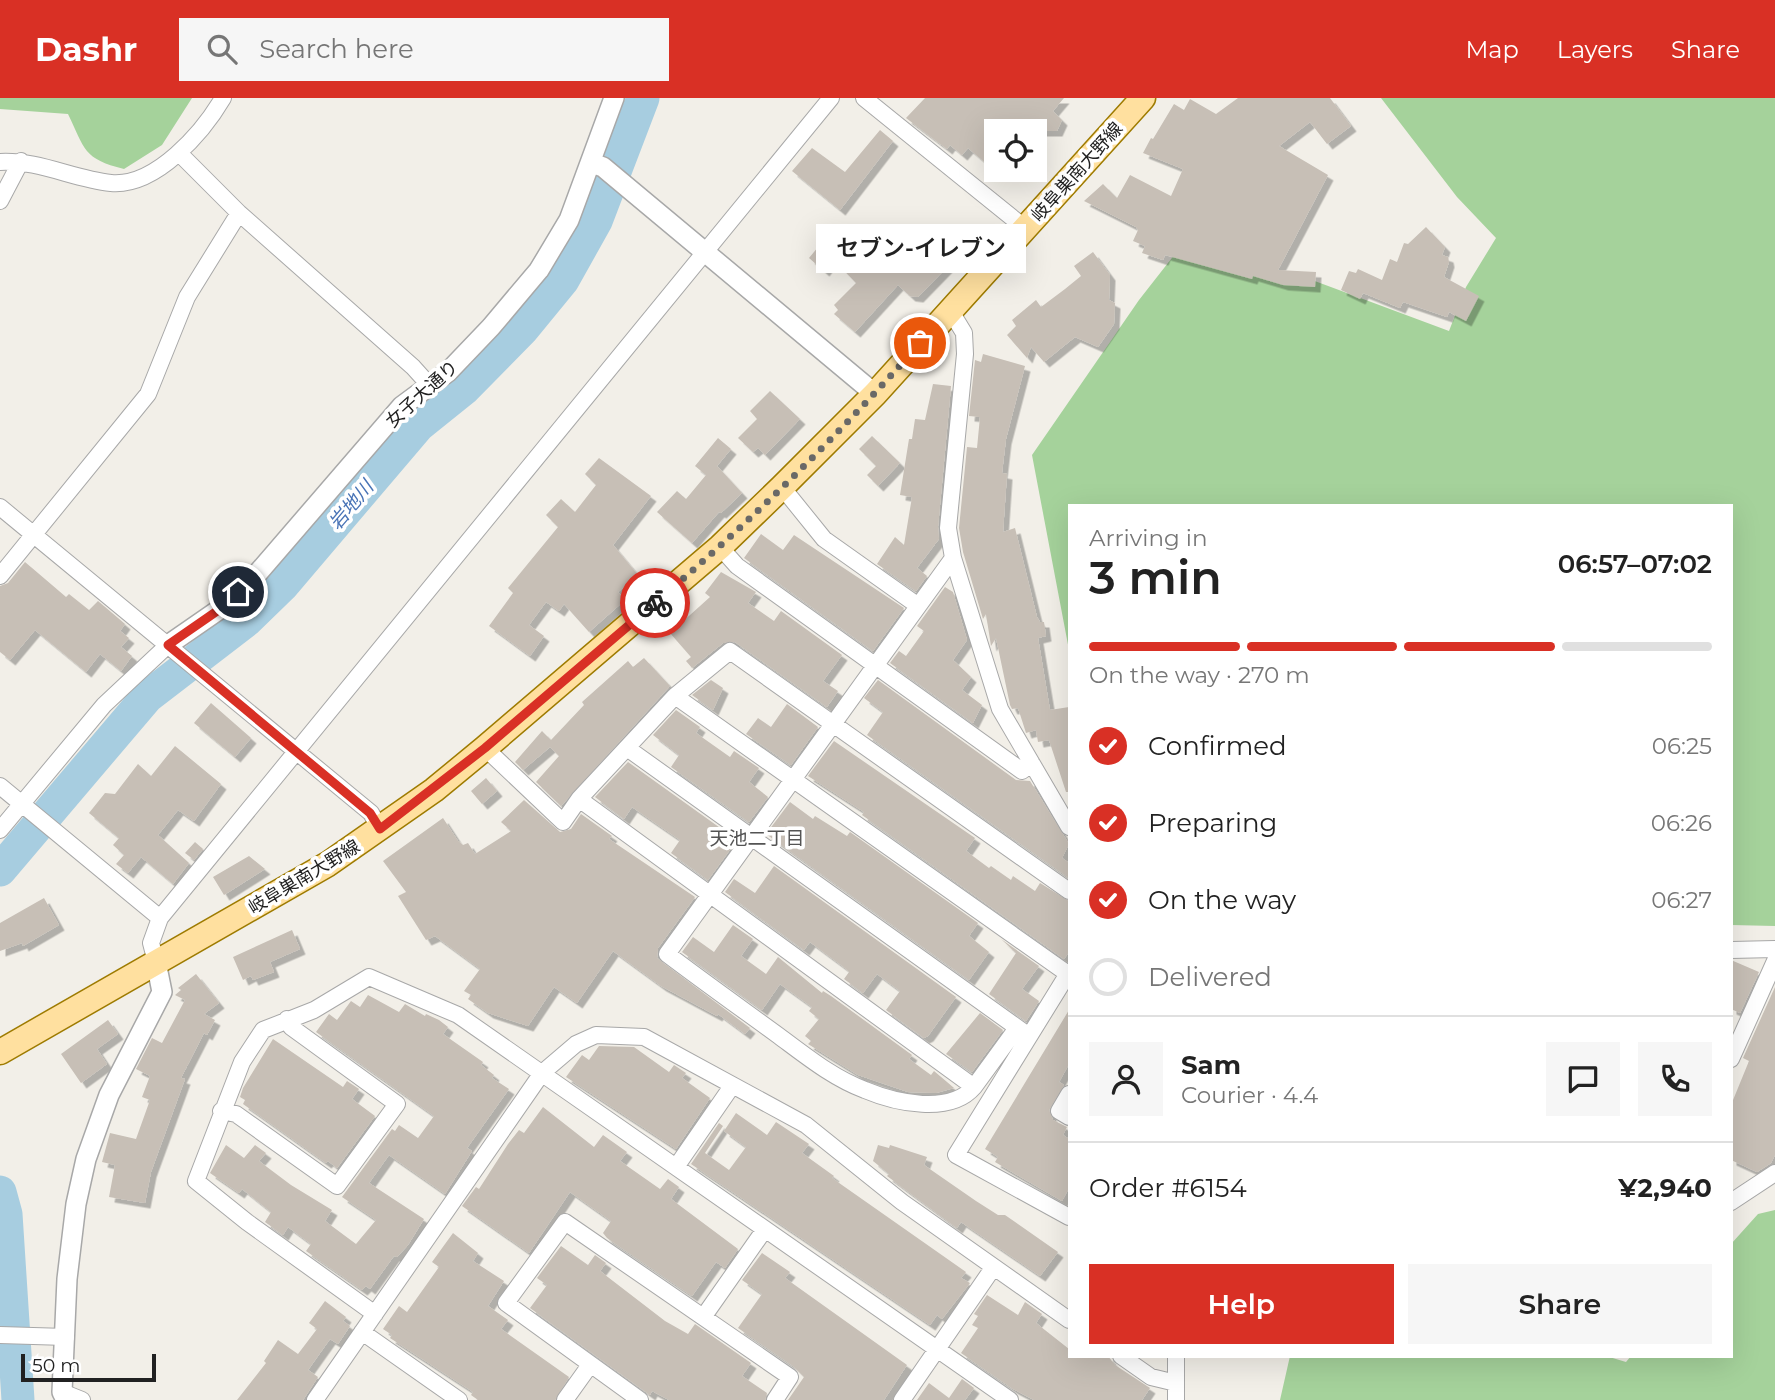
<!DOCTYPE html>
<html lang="en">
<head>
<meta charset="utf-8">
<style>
  :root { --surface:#fff; --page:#f6f6f6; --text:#222; --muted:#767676; --line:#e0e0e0; --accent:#d93025 }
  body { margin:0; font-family:Montserrat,"Noto Sans JP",sans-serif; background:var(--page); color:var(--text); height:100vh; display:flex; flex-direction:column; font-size:26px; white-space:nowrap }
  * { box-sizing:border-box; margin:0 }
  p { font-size:23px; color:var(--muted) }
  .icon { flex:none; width:38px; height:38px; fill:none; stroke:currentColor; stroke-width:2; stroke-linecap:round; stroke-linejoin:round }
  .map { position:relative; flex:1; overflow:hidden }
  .panel { position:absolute; left:1068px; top:406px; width:665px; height:854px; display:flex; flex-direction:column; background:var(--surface); border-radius:0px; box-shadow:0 7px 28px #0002 }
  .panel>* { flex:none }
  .fabs { position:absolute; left:984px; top:21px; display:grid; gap:14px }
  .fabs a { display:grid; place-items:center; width:63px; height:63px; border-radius:0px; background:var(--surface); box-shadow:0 7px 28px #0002; font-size:35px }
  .scale { position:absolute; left:21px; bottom:18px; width:135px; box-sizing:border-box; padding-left:7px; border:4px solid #212121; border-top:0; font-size:19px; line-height:24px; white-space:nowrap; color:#212121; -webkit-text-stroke:5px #fff; paint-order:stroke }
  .pin { position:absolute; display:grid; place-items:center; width:60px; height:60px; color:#fff; margin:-30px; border:4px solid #fff; border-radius:50%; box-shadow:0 2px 7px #0007 }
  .courier { position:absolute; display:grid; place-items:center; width:70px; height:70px; margin:-35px; border:5px solid #d93025; border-radius:50%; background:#fff; color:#222; box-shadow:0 2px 9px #0007 }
  .bubble { position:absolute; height:49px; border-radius:0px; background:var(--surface); box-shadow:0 7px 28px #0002; font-size:23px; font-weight:600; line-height:49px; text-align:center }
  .summary em { font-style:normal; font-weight:600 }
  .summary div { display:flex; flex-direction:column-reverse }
  .summary { display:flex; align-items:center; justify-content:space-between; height:119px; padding:0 21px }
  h1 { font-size:46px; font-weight:600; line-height:52px }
  .bar { display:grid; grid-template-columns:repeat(4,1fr); gap:10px 7px; align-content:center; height:84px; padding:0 21px }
  .bar i { height:9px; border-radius:5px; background:var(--line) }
  .bar .on { background:var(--accent) }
  .bar p { grid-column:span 4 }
  .line { display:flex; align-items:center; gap:18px; padding:0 21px; border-top:2px solid var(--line) }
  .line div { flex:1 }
  .round { display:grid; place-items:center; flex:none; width:74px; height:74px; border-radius:0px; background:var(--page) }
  ol { padding:0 21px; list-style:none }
  li { display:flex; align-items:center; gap:21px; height:77px }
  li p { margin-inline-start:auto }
  li .icon { padding:7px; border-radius:50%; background:var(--accent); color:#fff; stroke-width:4 }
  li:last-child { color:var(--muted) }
  li i { width:38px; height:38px; border:4px solid var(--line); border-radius:50% }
  .primary-button { display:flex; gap:14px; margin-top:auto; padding:14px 21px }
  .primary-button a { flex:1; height:80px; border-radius:0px; background:var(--accent); color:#fff; font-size:28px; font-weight:600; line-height:80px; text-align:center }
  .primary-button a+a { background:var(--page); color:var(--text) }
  header { display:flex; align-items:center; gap:42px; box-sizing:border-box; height:98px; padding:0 35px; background:var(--accent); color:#fff }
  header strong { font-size:33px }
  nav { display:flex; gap:38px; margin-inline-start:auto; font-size:24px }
  .search { width:490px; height:63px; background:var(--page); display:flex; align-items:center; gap:18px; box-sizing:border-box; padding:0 24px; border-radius:0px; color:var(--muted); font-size:26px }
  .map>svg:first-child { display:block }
  .forest { fill:#a5d29b }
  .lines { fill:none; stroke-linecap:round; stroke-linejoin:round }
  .river { stroke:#a7cde0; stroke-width:33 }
  .building { fill:#c7bfb6; filter:url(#shadow) }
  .minor-casing { stroke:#a8a8a8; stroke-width:18 }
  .tertiary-casing { stroke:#a8a8a8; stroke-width:22 }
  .primary-casing { stroke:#9e7b00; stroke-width:27 }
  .minor { stroke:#fff; stroke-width:16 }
  .tertiary { stroke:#fff; stroke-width:19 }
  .primary { stroke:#ffe09f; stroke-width:24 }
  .done { stroke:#6a6967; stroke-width:7; stroke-dasharray:0 12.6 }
  .route { stroke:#d93025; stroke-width:9 }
  .labels { text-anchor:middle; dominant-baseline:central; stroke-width:7; stroke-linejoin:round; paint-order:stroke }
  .street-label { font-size:18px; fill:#212121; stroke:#fff }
  .water-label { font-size:19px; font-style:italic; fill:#4873b6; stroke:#fff }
  .neighbourhood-label { font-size:19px; fill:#545454; stroke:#fff }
</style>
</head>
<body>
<header>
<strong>Dashr</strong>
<div class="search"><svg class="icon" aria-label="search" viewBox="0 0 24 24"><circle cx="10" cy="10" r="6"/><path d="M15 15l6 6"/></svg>Search here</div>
<nav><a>Map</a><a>Layers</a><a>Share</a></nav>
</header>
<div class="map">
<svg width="1775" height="1302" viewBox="0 0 1775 1302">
  <defs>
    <filter id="shadow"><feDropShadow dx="5.5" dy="5.5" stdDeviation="0" flood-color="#0004"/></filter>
  </defs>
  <rect width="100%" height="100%" fill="#f2efe8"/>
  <path class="forest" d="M0 0H192L162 47 124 71C83 61 85 51 68 16L0 11Z
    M1381 0H1775V828L1731 827V408H1069V552L1032 357 1139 202 1175 156 1304 179 1449 233 1466 189 1496 140 1457 99Z
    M1775 1112V1302H1280L1290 1258H1606L1626 1264 1631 1258H1731V1146L1758 1116Z"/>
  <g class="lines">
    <path class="river" d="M0 772 147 599 247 522 282 488 418 328 464 291 522 232 563 182 596 123 643 0
      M0 1094 6 1116 18 1302"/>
  </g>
  <path class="building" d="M925 0H1064L1053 13 1062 22 1057 33H996V60L988 67 968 50 962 57 950 47 947 51 906 20Z
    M1238 0H1330L1351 28 1327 46 1310 24 1279 48 1328 77 1278 172 1316 174 1315 189 1283 187 1253 178 1252 181 1165 157 1163 162 1142 155 1145 148 1133 143 1138 132 1136 129 1084 103 1103 86 1117 100 1130 77 1171 98 1183 71 1143 55 1151 40 1153 41 1174 6 1184 12 1190 1 1216 16Z
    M880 32 893 43 840 112 792 73 812 50 845 74Z
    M846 126 839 168 865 146 887 164 891 156 895 159 901 152 915 158 927 144 951 165 918 199 910 198 898 187 855 234 834 216 838 212 834 207 856 185 833 161 824 173 809 160 833 131Z
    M1426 129 1445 149 1442 157 1448 159 1449 164 1444 179 1479 198 1466 223 1449 214 1447 219 1403 204 1400 210 1363 195 1360 201 1341 192 1349 173 1356 175 1358 171 1382 182 1390 161 1397 164 1404 145 1408 146Z
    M1093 154 1110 177 1109 202 1115 205 1114 226 1098 249 1075 239 1044 264 1031 249 1027 260 1007 237 1016 228 1012 222 1036 202 1041 209 1065 191 1081 178 1074 168Z
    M983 256 1025 268 1006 341 1002 375 1007 376 1003 434 1015 430 1037 519 1040 524H1044L1046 538 1038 540 1050 612 1069 609V694H1066L1049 642 1038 644 1036 632 1026 635 1018 610 1012 611 1010 607 996 540 991 548 986 516 983 521 963 454 959 430 967 349 977 350 980 319 969 318 975 262 981 264Z
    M933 286 951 288 938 429 939 441 917 470 927 478 916 493 877 466 895 439 904 447 912 399 900 397 909 341H912L915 321 925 322Z
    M770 293 800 321 765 357 758 350 753 354 738 340 757 321 750 313Z
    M872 338 900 365 878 388 867 377 876 368 859 351Z
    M718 340 731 351 717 368 742 395 721 415 719 414 692 445 657 414 677 393 686 401 706 377 695 368Z
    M599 360 651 398 613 447 638 477 618 494 625 502 589 534 564 506 559 513 546 504 529 527 544 538 530 558 489 528 513 495 508 490 558 429 546 417 561 401 575 414 596 387 585 376Z
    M761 436 783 452 794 437 904 510 873 553 744 460Z
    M25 464 66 499 69 496 89 512 98 503 125 526 120 533 129 540 121 549 132 558 121 573 100 556 86 574 35 532 10 562 0 554V488L8 485Z
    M721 474 756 494 748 505 774 523 781 513 842 557 823 583 838 593 827 609 735 544 723 545 692 570 686 563 691 559 670 535 710 499 705 495Z
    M945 489 953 494 967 542 953 562 971 579 962 592 982 607 973 625 890 565 899 553 906 558 924 533 917 528Z
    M644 560 670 588 561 708 536 684 559 658 550 649 523 672 515 664 542 633 551 642 584 607 582 604 628 563 633 569Z
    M711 582 723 590 713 612 692 597Z
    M878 582 1016 682 1030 683 1069 746 1062 760 1069 765V780L867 637 883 614 864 600Z
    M211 605 251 640 235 659 194 625Z
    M787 606 818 629 791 667 746 636 758 620 771 629Z
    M676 612 700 629 696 635 730 659 734 653 759 670 749 684 768 699 749 724 671 669 679 657 653 637Z
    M834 643 975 740 966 753 989 770 991 768 1011 782 1013 778 1035 793 1040 785 1069 803V854L1064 861 862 717 864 714 808 678Z
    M175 648 221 686 194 723 178 712 158 737 189 765 173 786 141 759 128 775 116 766 124 757 113 747 119 740 89 715 105 695 115 696 138 666 151 678Z
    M628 664 737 742 708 782 671 755 680 742 632 709 624 721 595 699Z
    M486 680 497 693 482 706 471 693Z
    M524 702 560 734 571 731 581 716 612 738 609 741 695 799 658 850 657 860 750 930 745 936 718 916 717 918 661 888 613 853 577 905 554 889 528 928 488 915 468 901 471 897 464 893 480 871 435 838 426 842 398 798 406 794 383 763 443 720 458 743 463 747 468 745 475 756 511 733 501 724Z
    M790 704 813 721 815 718 847 738 850 734 978 825 969 838 989 854 969 882 766 736Z
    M195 744 203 751 194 762 185 755Z
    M249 758 265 771 224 797 213 779Z
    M774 768 956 899 928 938 924 940 886 912 900 893 877 876 863 895 844 881 849 874 845 870 810 844 804 852 725 794 734 781 755 795Z
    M44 800 59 827 23 848 22 845 0 853V825Z
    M733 827 753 841 741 858 766 876 778 859 822 895 823 893 831 898 912 957 909 961 931 977 934 973 954 990 936 995 908 994 858 977 808 946 811 943 805 938 819 921 809 913 812 909 780 886 762 912 682 854 693 839 714 854Z
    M292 832 300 851 270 864 274 874 253 882 251 878 243 882 233 859Z
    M1001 841 1039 868 1022 891 1039 903 1026 923 989 896 1016 855Z
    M1731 862 1759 874 1740 915 1731 911Z
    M196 876 219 905 204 916 215 922 207 937 204 935 181 980 185 981 151 1074 145 1105 109 1099 115 1067 102 1064 110 1035 136 1041 150 1002 142 999 150 978 136 971 152 940 162 945 185 902 175 897 181 892 178 890Z
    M1775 889V1057L1771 1065 1757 1074 1731 1062V1007L1749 963 1743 960Z
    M368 897 399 914 405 906 425 918 426 916 439 922 448 929 443 936 483 964 481 967 494 977 492 980 509 991 467 1050 472 1053 445 1096 389 1057 369 1085 424 1121 408 1147 397 1159 394 1158 370 1191 366 1188 362 1192 306 1153 311 1146 288 1129 283 1137 265 1124 271 1114 242 1091 239 1095 210 1075 226 1047 244 1060 255 1047 266 1055 259 1063 291 1087 332 1112 325 1123 356 1146 376 1122 342 1099 392 1031 395 1033 399 1027 418 1040 434 1018 316 934 329 916 337 922 351 903 360 909Z
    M1069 912V966L1059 984 1064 987 1049 1012 1053 1022 1067 1029 1063 1037 1069 1041V1090L1062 1103 995 1064 998 1059 985 1051Z
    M980 915 1003 932 972 974 946 956Z
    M108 922 118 936 97 951 107 966 81 985 61 956Z
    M273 941 343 989 347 983 359 991 352 1001 375 1018 337 1070 328 1063 326 1065 243 1006 245 1002 240 999 243 990Z
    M599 948 634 949 669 974 674 967 686 975 682 980 710 1000 676 1051 566 979 582 957 589 962Z
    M543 1009 594 1049 603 1037 627 1054 620 1063 660 1091 668 1081 679 1089 671 1101 738 1151 725 1170 716 1164 692 1198 607 1140 603 1135 611 1123 570 1094 529 1155 462 1108 476 1089 479 1091 508 1046 519 1032 524 1035Z
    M736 1015 767 1037 776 1024 809 1046 802 1055 834 1078 832 1080 966 1174 961 1180 970 1185 942 1221 937 1217 930 1227 691 1066 719 1025 723 1028 705 1055 729 1072 746 1049 724 1033Z
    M878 1047 889 1050 890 1047 927 1059 924 1067 976 1103 998 1117H1005L1058 1154 1040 1178 961 1124 957 1130 887 1078 889 1076 873 1063Z
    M453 1135 478 1155 473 1163 504 1183 488 1208 508 1222 501 1231 569 1279 555 1302H478L471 1297 473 1294 390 1240 392 1237 383 1231 399 1208 407 1214 439 1169 432 1164Z
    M561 1148 588 1167 595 1157 606 1165 600 1173 665 1223 688 1236 695 1226 751 1265 742 1278 767 1295 765 1302H669L652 1293 650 1297 530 1210 547 1187 537 1180Z
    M762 1155 790 1174 785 1180 907 1267 884 1302H788L804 1279 793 1268 738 1230 762 1196 742 1182Z
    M987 1197 1018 1217 1025 1204 1042 1216 1036 1225 1069 1251V1258H1108L1115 1267 1150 1290 1142 1302H1034L1013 1291 961 1255 978 1230 972 1227 978 1218 974 1216Z
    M325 1203 346 1219 343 1223 350 1228 338 1246 330 1241 308 1272 318 1279 303 1302H237L266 1265 264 1263 278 1242 298 1256 317 1231 309 1225Z
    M962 1281 974 1290 965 1302H917L929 1285 949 1300Z"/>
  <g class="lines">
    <g class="minor-casing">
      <path id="minor" d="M864 0 1025 130
        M180 56 239 115 413 269 431 289
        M0 64C39 62 73 81 111 85 156 89 203 34 223 0
        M0 103 21 63
        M950 212 964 235 965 256 948 430 953 460 1000 611 1069 729
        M782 389 824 441 917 507
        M0 409 371 715 380 731
        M720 449 737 468 1022 673 1031 664
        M953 460 667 856C704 884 742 911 779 938 806 958 833 980 865 992 896 1005 950 1017 974 989
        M0 478 148 296 187 199 239 115
        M675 598 730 553 1069 793
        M485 650 563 724 579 701 675 598 1068 876
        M627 650 1029 938
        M0 688 160 820
        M579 701 974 989 1017 930
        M0 732 104 607 168 547
        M1731 852 1775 851
        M156 864 151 845 160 820 831 0
        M1069 874 956 1057 1069 1119
        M1731 961 1775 863
        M1069 996 1059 1013 1069 1019
        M221 1013 236 1016 337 1088 397 1006 291 929 287 921
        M676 1069 732 988
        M1731 1104 1775 1075
        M375 1216 247 1124 196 1083 242 964 263 932 314 912 369 879 458 917 1010 1302
        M704 1218 765 1131
        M362 1234 459 1302
        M0 1237 66 1239
        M1121 1258 1151 1279 1176 1285
        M1176 1258V1302
        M62 1294 82 1302
        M315 1302 542 975 576 946 596 937 644 939 806 1027 902 1104 1069 1222
        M565 1302 590 1267
        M640 1302 506 1205 565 1124 790 1279 775 1302
        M902 1302 993 1170"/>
    </g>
    <g class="tertiary-casing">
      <path id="tertiary" d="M592 65 603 69 875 296
        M168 547 220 511 257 476 402 308 448 274 491 229 539 172 569 122 614 0
        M66 1302 62 1294 67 1181 76 1106 86 1061 109 997 162 894 156 864"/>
    </g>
    <g class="primary-casing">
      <path id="primary" d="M0 954 328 766 434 692 485 650 720 449 782 389 875 296 1143 0"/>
    </g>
    <use href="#minor" class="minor"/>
    <use href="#tertiary" class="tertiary"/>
    <use href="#primary" class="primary"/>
  </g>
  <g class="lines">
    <path class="done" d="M655 505C749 425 838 338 920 245"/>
    <path class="route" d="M238 494 220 511 168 547 370 715 380 731 485 650 655 505"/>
  </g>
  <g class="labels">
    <g class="street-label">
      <text transform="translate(1077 74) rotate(-48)">岐阜巣南大野線</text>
      <text transform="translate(422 296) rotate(-42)">女子大通り</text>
      <text transform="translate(304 779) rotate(-31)">岐阜巣南大野線</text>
    </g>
    <g class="water-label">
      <text transform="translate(351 407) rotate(-50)">岩地川</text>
    </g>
    <g class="neighbourhood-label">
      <text x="757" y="740">天池二丁目</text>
    </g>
  </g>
</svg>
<div class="fabs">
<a><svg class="icon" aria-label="locate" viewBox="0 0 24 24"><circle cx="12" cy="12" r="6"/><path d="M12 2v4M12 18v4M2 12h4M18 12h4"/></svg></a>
</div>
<div class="scale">50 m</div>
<div class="pin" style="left:920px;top:245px;background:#ea580c"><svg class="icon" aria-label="bag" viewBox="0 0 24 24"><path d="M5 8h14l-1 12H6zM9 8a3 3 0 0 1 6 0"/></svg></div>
<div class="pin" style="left:238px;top:494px;background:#1f2937"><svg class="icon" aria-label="home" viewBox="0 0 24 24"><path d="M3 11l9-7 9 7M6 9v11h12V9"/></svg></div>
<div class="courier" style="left:655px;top:505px"><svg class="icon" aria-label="bike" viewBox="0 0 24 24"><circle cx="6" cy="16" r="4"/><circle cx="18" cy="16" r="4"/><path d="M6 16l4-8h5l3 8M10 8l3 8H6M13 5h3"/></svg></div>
<div class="bubble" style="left:816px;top:126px;width:210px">セブン-イレブン</div>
<section class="panel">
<div class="summary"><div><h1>3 min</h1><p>Arriving in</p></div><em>06:57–07:02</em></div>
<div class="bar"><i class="on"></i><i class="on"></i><i class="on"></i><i></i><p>On the way · 270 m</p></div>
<ol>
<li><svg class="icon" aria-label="check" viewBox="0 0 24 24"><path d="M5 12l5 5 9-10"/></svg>Confirmed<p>06:25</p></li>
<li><svg class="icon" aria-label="check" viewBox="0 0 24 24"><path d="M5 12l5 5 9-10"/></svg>Preparing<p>06:26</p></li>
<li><svg class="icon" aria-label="check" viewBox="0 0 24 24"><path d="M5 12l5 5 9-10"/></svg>On the way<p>06:27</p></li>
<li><i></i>Delivered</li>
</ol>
<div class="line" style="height:126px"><a class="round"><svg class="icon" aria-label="person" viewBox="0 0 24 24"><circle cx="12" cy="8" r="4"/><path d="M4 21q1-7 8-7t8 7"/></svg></a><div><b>Sam</b><p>Courier · 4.4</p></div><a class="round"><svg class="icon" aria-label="chat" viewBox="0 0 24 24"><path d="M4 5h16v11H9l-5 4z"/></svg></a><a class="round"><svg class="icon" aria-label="phone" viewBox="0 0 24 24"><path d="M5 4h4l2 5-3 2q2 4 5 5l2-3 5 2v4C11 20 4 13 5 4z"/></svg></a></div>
<div class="line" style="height:91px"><div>Order #6154</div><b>¥2,940</b></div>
<div class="primary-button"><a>Help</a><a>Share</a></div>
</section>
</div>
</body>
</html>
